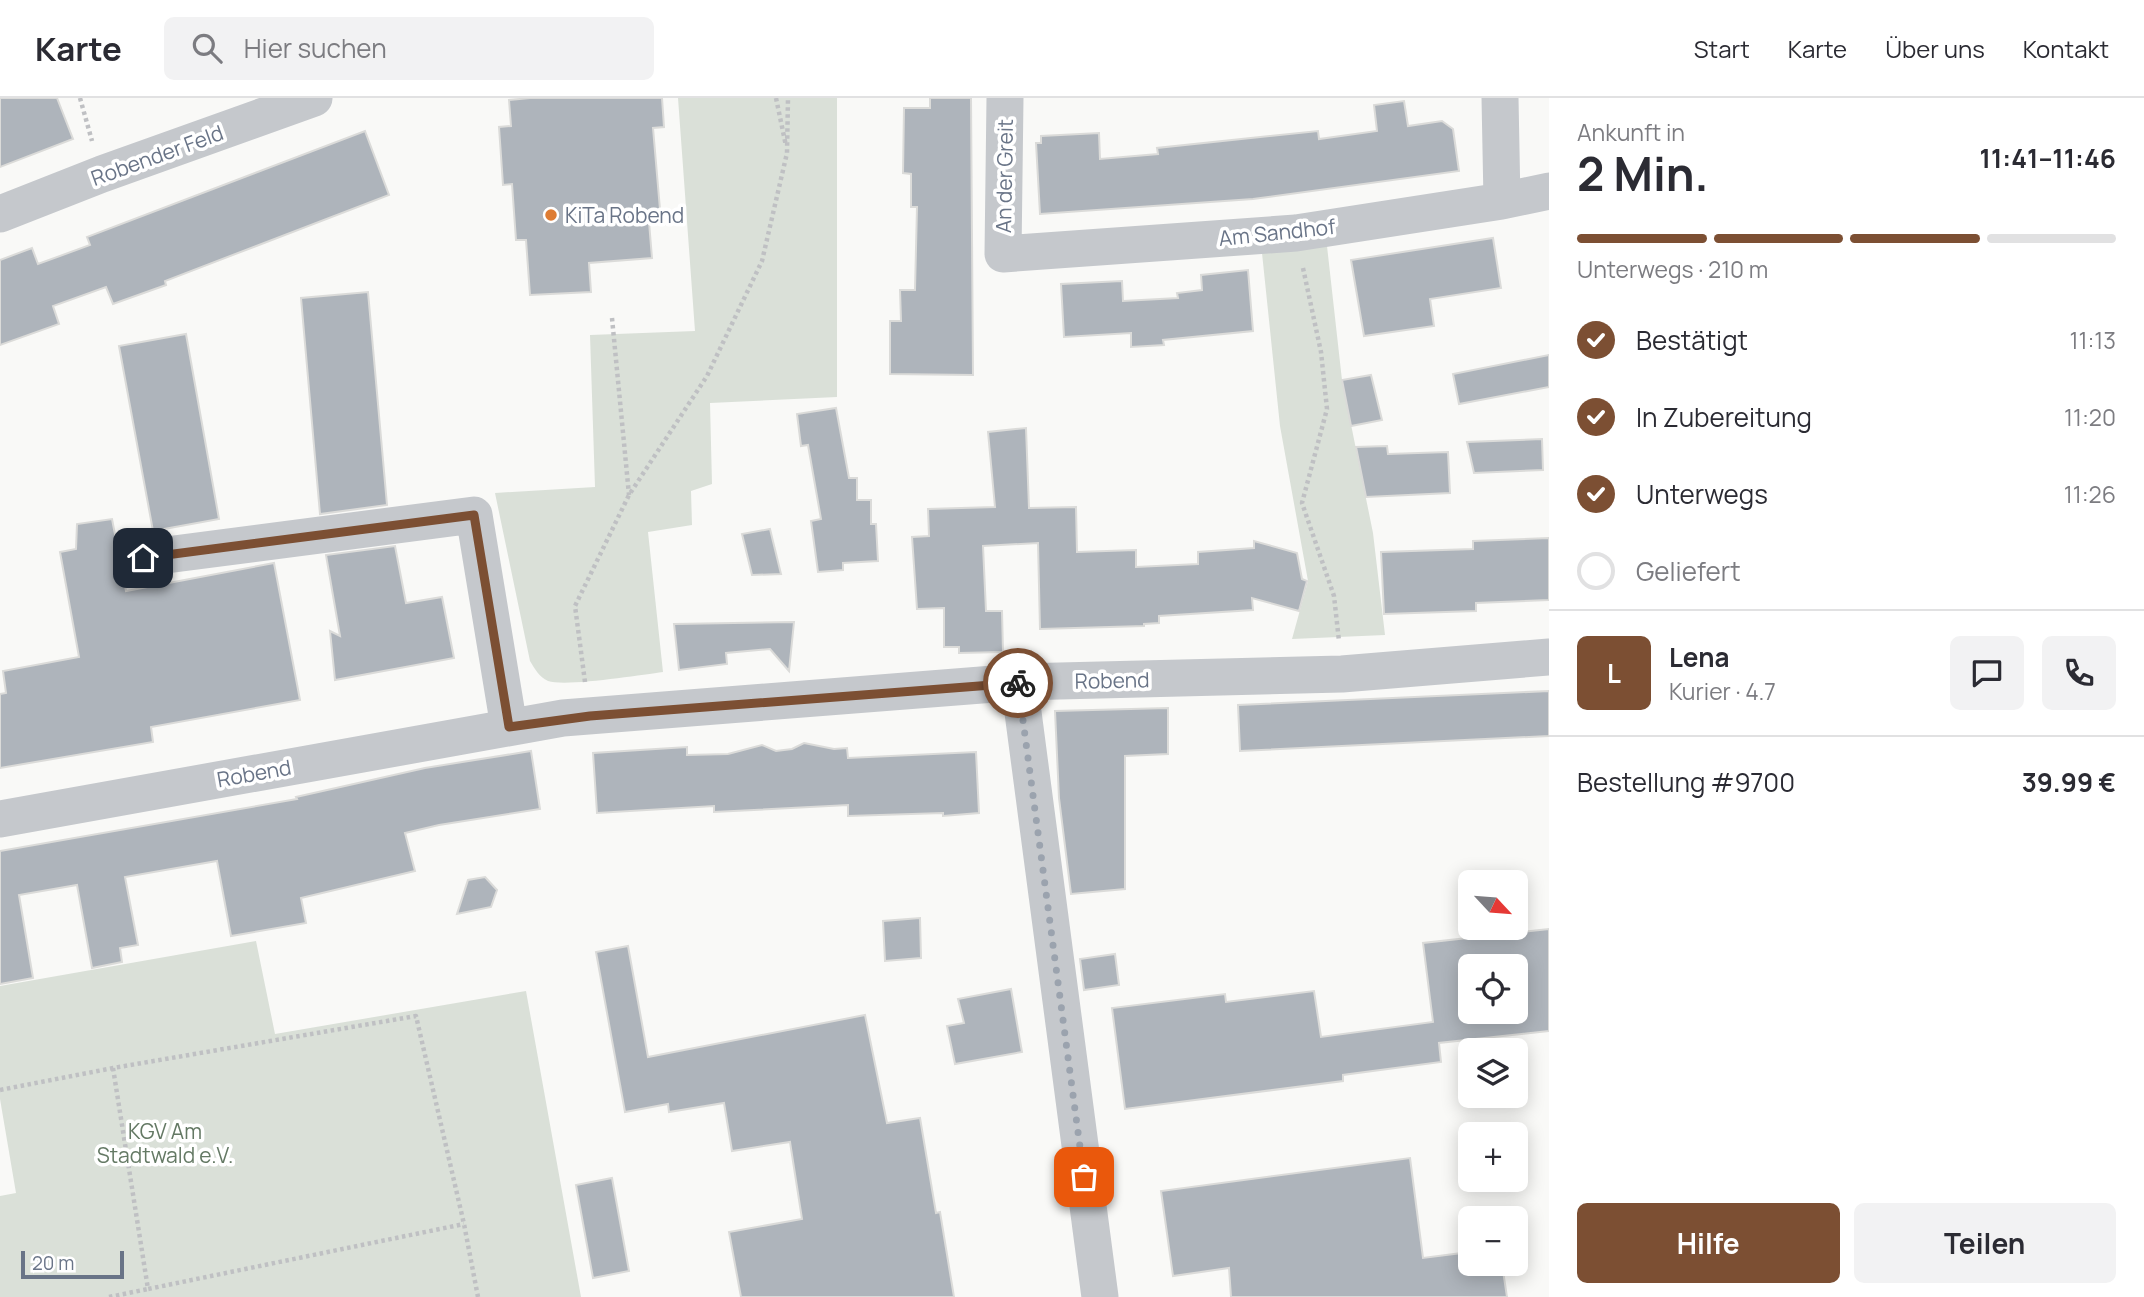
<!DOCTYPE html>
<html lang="de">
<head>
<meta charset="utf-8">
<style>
  :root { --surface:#fff; --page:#f2f2f3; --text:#2b2b33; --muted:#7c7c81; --line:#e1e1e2; --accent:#7c4f33 }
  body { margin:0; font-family:Manrope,sans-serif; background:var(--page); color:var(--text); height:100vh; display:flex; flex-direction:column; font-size:26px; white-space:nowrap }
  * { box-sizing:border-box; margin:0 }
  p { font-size:23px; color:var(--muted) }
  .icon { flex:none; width:38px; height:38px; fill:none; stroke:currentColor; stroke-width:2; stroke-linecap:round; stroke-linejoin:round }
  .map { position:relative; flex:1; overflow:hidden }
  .drawer { display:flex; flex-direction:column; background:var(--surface); width:595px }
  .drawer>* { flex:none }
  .needle { width:46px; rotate:116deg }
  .tools { position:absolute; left:1458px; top:772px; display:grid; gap:14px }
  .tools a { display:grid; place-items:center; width:70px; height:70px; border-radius:10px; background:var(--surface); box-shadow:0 4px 18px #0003; font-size:35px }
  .scale { position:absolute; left:21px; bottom:18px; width:103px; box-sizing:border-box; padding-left:7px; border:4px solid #697487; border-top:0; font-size:19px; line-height:24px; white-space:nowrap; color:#697487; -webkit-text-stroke:5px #fff; paint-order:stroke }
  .pin { position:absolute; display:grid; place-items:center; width:60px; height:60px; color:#fff; margin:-30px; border-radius:14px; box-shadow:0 4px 10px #0006 }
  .courier { position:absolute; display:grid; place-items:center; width:70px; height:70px; margin:-35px; border:5px solid #7c4f33; border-radius:50%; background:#fff; color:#222; box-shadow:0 2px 9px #0007 }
  .head em { font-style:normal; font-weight:700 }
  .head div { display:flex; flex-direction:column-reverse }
  .head { display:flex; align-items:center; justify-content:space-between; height:119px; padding:0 28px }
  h1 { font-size:46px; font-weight:700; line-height:52px }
  .bar { display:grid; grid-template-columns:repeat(4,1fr); gap:10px 7px; align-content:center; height:84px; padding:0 28px }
  .bar i { height:9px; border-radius:5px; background:var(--line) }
  .bar .selected { background:var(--accent) }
  .bar p { grid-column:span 4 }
  .line { display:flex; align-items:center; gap:18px; padding:0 28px; border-top:2px solid var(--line) }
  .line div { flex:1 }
  .round { display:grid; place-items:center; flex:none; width:74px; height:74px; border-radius:10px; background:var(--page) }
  ol { padding:0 28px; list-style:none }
  li { display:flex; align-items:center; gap:21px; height:77px }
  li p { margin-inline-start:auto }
  li .icon { padding:7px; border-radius:50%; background:var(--accent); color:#fff; stroke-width:4 }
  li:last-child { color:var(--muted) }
  li i { width:38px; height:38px; border:4px solid var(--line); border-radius:50% }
  .button { display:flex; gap:14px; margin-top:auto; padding:14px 28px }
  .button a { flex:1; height:80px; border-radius:10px; background:var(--accent); color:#fff; font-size:28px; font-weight:700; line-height:80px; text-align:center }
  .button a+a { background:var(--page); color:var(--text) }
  header { display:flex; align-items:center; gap:42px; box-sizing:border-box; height:98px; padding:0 35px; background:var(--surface); border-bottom:2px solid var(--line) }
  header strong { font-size:33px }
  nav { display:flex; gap:38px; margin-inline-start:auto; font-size:24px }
  .search { width:490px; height:63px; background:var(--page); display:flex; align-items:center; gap:18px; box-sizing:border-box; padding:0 24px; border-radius:10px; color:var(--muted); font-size:26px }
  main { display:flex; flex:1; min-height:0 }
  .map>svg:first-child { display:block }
  .green { fill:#dae0d8 }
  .building { fill:#aeb4bb; stroke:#dbdbd9; stroke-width:2; fill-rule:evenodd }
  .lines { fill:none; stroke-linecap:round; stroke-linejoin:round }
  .path { stroke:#bfc0c3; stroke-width:4.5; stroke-dasharray:3.5 3.5; stroke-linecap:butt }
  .street { stroke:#c5c8cc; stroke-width:37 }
  .done { stroke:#9ba3ae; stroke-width:7; stroke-dasharray:0 12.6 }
  .route { stroke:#7c4f33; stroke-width:9 }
  .poi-dot { fill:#de7c33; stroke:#fff; stroke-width:2.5 }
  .labels { text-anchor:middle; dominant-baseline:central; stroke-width:7; stroke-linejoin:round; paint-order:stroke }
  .street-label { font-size:21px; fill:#697487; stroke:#fff }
  .poi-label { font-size:21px; fill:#697487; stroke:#fff; text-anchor:start }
  .park-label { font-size:21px; fill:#647964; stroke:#fff }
</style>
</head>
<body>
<header>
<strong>Karte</strong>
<div class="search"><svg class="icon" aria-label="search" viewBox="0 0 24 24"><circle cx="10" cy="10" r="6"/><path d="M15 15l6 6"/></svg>Hier suchen</div>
<nav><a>Start</a><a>Karte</a><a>Über uns</a><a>Kontakt</a></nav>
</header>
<main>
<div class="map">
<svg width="1549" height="1199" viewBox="0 0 1549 1199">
  <rect width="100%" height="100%" fill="#f9f9f7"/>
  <path class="green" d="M678 0H837V299L710 305 712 386 691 393 692 427 648 434 663 574C640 577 566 589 548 583 539 579 535 571 530 563L495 395 595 389 590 237 695 233Z
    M1327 148 1342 282 1373 435 1385 537 1292 541 1308 483 1280 328 1262 155Z
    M256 843 275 936 526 893 581 1199H0V1098L16 1095 0 1001V888Z"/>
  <path class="building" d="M0 0H57L73 41 0 69Z
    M530 0H662L664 29 653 30 661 123 649 124 652 160 589 165 591 194 530 197 526 142H516L512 86 503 87 499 29 511 28 509 2Z
    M930 0H971L973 277 890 276V223H901L900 192H915L917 109H911V76L903 75 904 10H930Z
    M1404 3 1408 28 1442 23 1453 31 1459 73 1253 101 1040 116 1036 45H1041V38L1099 35 1100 61 1158 56 1157 50 1318 33 1319 41 1377 33 1374 7Z
    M365 33 389 97 165 183 166 187 113 206 106 189 53 208 59 226 0 247V162L32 150 38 166 90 147 87 139Z
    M1493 140 1501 190 1430 201 1434 228 1364 238 1351 162Z
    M1248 172 1253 233 1163 242 1164 247 1131 249V235L1064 239 1061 186 1122 183 1123 203 1178 200 1177 195 1202 192 1201 177Z
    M368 194 387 407 320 416 301 200Z
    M186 236 219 421 153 433 119 248Z
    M1549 257V289L1459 306 1453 276Z
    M1371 277 1382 322 1351 328 1342 282Z
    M836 310 849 380H857V402H871V426H876L878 463 843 465V472L818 474 811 423 821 421 808 347 801 348 797 316Z
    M1026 330 1029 410 1076 409 1077 454 1136 452V469L1198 466V454L1254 450V443L1297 455 1302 481 1307 483 1299 513 1252 500 1253 512 1159 518V525L1144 526V528L1040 531 1038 445 983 448 986 513H1002L1003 554 959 555V549H944V510L917 511 912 439 929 438 928 411 995 409 988 334Z
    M1542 341 1543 372 1474 375 1467 344Z
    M1387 348 1388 356 1448 354 1450 395 1366 399 1356 349Z
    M112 421 126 493 274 465 300 602 151 629 153 644 0 670V596L6 595 3 573 79 559 60 454 76 451 77 426Z
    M770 431 781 476 752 477 742 436Z
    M1549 440V502L1476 505V513L1384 516 1381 454 1473 451V443Z
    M395 448 406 505 442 499 454 560 335 582 330 533 340 538 326 457Z
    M794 524 789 573 770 551 726 555 727 566 679 572 674 526Z
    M1549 593V638L1240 653 1238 607Z
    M1168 610V656L1125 658V791L1071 796 1059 700 1055 613Z
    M804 645 834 651 847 650 848 660 976 654 979 715 943 718V715L848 718V707L714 714V708L597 715 593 655 687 649V657L728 656 762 647 776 653 792 651Z
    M531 653 540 711 439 727 405 735 415 773 301 800 306 825 231 838 217 763 125 779 138 847 120 850 122 864 92 870 77 787 19 797 33 880 0 886V753L297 701 296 699 425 670Z
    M485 779 497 792 491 809 457 816 468 782Z
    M920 820 921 860 885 863 883 823Z
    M1549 831V933L1439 945 1441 964 1343 977V983L1125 1011 1112 910 1225 896 1226 904 1314 893 1321 939 1433 924 1423 845ZM1470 868H1516V914H1470Z
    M628 848 648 959 865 917 887 1025 920 1020 936 1115 940 1114 954 1199H741L729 1134 802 1121 790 1044 732 1053 724 1005 669 1014 668 1006 625 1014 596 854Z
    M1115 856 1119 887 1084 892 1080 861Z
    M1011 891 1022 954 955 966 947 928 964 925 958 901Z
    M1410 1060 1423 1160 1470 1154V1166H1502L1507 1199H1231L1229 1170 1173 1178 1161 1093Z
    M612 1080 629 1173 593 1180 576 1087Z"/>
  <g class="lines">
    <path class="path" d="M80 0 92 43
      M776 0 786 48
      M1303 170 1321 254 1327 311 1302 405 1334 498 1339 543
      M612 220 629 397
      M585 584 575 508 629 397 707 278 762 163 787 55 788 0
      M113 970 148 1191 464 1126
      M0 992 113 970 416 918 464 1126 478 1199
      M109 1199 148 1191"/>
    <path class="street" d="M1005 0 1003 156 1296 135 1502 103 1549 93
      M1500 0 1502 103
      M0 116 102 76 314 0
      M143 460 474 417 509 629
      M1019 584 1100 1199
      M0 721 563 620 1019 584 1342 576 1549 559"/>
  </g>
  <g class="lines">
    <path class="done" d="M1018 585 1084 1079"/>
    <path class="route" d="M143 460 474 417 509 629 590 618 1018 585"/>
  </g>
  <circle class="poi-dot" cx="551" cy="117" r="7"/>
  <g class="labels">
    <g class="street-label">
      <text transform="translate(157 57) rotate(-20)">Robender Feld</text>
      <text transform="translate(1004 78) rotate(-89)">An der Greit</text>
      <text transform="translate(1277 134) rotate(-6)">Am Sandhof</text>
      <text transform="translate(1112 582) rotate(-1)">Robend</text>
      <text transform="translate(254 675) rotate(-10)">Robend</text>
    </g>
    <g class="poi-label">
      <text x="565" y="117">KiTa Robend</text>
    </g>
    <g class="park-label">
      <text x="165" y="1033">KGV Am<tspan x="165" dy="24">Stadtwald e.V.</tspan></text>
    </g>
  </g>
</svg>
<div class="tools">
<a><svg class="needle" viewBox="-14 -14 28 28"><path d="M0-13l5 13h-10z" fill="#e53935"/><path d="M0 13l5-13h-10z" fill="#7c7c81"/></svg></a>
<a><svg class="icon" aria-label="locate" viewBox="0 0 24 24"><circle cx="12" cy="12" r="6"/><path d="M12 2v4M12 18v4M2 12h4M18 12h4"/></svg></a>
<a><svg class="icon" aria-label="layers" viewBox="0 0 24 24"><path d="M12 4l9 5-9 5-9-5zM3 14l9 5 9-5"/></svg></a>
<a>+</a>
<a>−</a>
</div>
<div class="scale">20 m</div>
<div class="pin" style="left:1084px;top:1079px;background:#ea580c"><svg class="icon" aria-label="bag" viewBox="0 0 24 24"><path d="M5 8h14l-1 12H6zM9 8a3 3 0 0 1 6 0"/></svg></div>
<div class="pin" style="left:143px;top:460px;background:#1f2937"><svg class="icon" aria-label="home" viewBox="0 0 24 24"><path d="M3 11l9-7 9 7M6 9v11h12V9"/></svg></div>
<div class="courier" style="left:1018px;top:585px"><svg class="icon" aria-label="bike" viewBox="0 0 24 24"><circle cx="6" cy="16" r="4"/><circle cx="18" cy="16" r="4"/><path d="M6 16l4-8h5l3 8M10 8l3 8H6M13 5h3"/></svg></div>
</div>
<section class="drawer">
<div class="head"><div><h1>2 Min.</h1><p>Ankunft in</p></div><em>11:41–11:46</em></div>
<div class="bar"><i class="selected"></i><i class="selected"></i><i class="selected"></i><i></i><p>Unterwegs · 210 m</p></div>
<ol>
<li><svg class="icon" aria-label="check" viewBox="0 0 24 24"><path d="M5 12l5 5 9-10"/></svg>Bestätigt<p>11:13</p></li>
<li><svg class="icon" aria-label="check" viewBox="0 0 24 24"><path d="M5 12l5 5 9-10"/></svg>In Zubereitung<p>11:20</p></li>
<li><svg class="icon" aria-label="check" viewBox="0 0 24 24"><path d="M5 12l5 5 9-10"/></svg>Unterwegs<p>11:26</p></li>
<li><i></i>Geliefert</li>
</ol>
<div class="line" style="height:126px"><b class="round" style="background:var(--accent);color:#fff">L</b><div><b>Lena</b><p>Kurier · 4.7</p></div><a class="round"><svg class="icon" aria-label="chat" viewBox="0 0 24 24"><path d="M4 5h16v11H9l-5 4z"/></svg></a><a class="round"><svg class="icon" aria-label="phone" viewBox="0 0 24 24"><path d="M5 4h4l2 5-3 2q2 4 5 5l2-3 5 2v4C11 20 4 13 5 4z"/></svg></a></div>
<div class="line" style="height:91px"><div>Bestellung #9700</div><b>39.99 €</b></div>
<div class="button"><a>Hilfe</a><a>Teilen</a></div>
</section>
</main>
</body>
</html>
